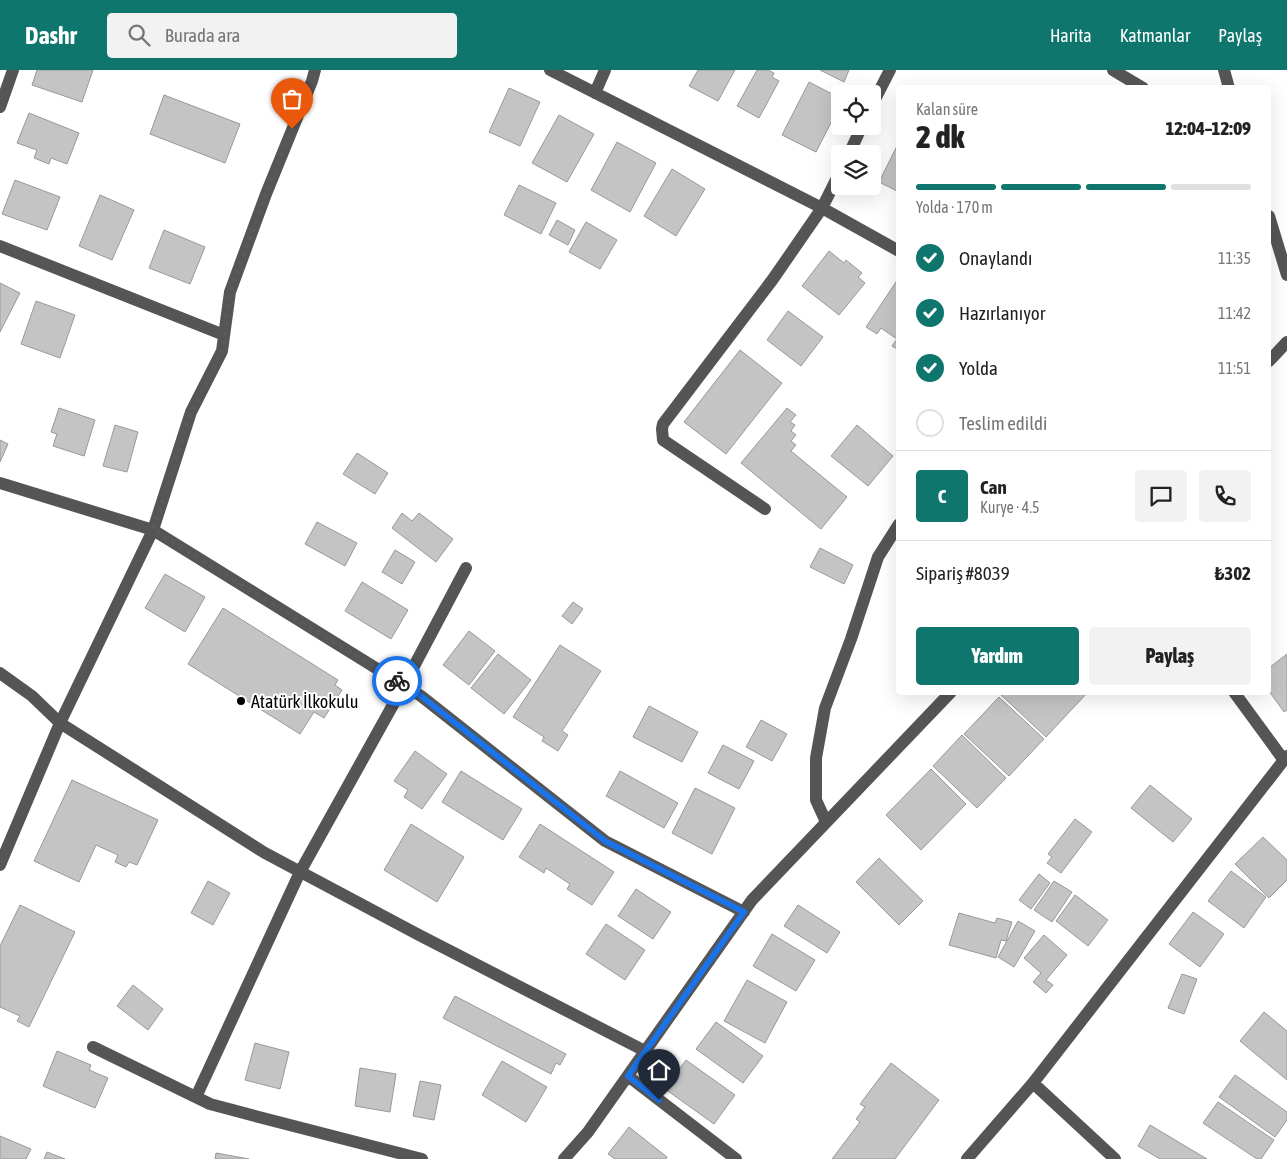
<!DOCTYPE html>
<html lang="tr">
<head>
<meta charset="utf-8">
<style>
  :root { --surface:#fff; --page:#f2f2f2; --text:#222; --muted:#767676; --line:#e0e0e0; --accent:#0f766e }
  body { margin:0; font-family:"Asap Condensed",sans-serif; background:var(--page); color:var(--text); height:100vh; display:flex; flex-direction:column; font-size:19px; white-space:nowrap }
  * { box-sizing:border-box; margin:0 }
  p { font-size:16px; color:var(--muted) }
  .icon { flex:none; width:28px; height:28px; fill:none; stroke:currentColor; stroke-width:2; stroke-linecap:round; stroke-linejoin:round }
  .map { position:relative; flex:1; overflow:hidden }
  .drawer { position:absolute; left:896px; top:15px; width:375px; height:610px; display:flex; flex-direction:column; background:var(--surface); border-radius:5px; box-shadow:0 5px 20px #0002 }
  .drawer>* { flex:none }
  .buttons { position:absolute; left:831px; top:15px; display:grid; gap:10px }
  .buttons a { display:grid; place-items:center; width:50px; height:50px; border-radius:5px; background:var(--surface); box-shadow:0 5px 20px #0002; font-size:25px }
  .pin { position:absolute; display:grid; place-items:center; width:42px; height:42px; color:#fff; margin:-51px -21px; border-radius:50% 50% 50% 0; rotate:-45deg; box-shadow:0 0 5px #0007 }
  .pin .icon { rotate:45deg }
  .courier { position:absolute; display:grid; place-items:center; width:50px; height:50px; margin:-25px; border:4px solid #1a73e8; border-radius:50%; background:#fff; color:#222; box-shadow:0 1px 6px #0007 }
  .summary em { font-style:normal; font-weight:800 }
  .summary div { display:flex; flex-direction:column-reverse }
  .summary { display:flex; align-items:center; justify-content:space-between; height:85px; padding:0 20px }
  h1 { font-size:32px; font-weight:800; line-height:38px }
  .bar { display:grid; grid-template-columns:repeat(4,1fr); gap:8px 5px; align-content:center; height:60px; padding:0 20px }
  .bar i { height:6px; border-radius:4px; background:var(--line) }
  .bar .selected { background:var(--accent) }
  .bar p { grid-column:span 4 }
  .line { display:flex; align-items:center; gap:12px; padding:0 20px; border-top:1px solid var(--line) }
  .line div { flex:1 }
  .round { display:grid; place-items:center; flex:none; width:52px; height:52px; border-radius:5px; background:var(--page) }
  ol { padding:0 20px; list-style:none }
  li { display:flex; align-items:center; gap:15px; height:55px }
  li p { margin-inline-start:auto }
  li .icon { padding:5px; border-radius:50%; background:var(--accent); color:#fff; stroke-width:4 }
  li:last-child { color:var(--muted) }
  li i { width:28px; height:28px; border:2px solid var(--line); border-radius:50% }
  .action { display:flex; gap:10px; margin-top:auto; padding:10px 20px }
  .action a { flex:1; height:58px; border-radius:5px; background:var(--accent); color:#fff; font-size:20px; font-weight:800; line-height:58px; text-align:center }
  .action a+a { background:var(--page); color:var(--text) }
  header { display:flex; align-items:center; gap:30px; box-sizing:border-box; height:70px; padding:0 25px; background:var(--accent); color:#fff }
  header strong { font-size:24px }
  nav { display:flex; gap:28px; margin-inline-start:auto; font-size:18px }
  .search { width:350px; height:45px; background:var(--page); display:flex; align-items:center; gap:12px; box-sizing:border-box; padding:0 18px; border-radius:5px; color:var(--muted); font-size:19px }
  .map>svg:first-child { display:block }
  .building { fill:#c4c4c4; stroke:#999 }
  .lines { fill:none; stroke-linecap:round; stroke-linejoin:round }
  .minor { stroke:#555; stroke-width:12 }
  .done { stroke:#595959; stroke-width:5; stroke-dasharray:0 9 }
  .route { stroke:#1a73e8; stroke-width:6 }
  .poi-dot { fill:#000; stroke:#fff; stroke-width:2 }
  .labels { text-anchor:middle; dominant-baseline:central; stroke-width:4; stroke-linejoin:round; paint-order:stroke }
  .poi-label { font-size:18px; fill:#000; stroke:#fff; text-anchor:start }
</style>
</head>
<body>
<header>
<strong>Dashr</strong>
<div class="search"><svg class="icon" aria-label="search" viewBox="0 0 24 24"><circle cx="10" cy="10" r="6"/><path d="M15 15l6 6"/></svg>Burada ara</div>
<nav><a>Harita</a><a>Katmanlar</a><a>Paylaş</a></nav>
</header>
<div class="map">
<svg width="1287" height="1089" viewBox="0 0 1287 1089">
  <rect width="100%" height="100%" fill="#fff"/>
  <path class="building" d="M37 0H93L82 32 32 15Z
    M698 0H735L718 31 689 16Z
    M757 0H768L774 3 772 7 779 11 759 48 737 36Z
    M820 0H849L844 12Z
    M809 12 840 28V35L816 82 782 65Z
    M509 18 540 32 520 76 489 62Z
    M164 25 240 54 225 93 150 64Z
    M29 43 79 63 67 94 51 88 49 94 34 88 37 80 17 73Z
    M559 45 594 64 567 112 532 93Z
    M617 72 656 93 630 142 591 120Z
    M899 72V122L879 112Z
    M672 99 705 119 676 166 644 146Z
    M15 110 60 127 47 160 2 144Z
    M519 115 556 133 541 164 504 145Z
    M100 125 134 140 112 190 79 176Z
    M557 150 575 160 568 175 549 165Z
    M586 152 617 170 600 199 569 182Z
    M164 160 205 177 190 214 149 198Z
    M829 181 844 193 846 190 862 203 858 207 865 213 839 245 802 216Z
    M898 209H899V280L892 276 897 269 881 258 877 264 866 257Z
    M0 213 20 223 0 262Z
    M36 231 75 245 60 288 21 274Z
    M788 241 823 267 801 296 767 270Z
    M740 280 782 313 726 384 684 352Z
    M59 338 95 350 84 386 53 376 57 364 51 362Z
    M787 338 796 345 790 352 795 355 791 361 796 365 791 371 796 375 791 381 847 427 821 459 741 393Z
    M115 355 138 362 127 402 103 396Z
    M857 355 893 386 868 416 831 386Z
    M0 370 8 374 0 392Z
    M357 383 388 403 375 424 343 404Z
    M402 443 412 451 419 443 453 469 436 492 392 458Z
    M317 452 357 473 345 496 305 474Z
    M820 478 853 495 844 514 810 497Z
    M395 480 415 492 402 514 382 502Z
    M165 504 205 527 185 562 145 538Z
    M362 512 408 540 391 569 345 541Z
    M573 532 583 539 572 554 562 546Z
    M223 538 338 610 335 615 342 620 324 648 314 642 300 664 188 594Z
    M469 561 495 581 469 615 443 595Z
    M560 575 601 601 562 661 568 665 558 681 542 671 544 667 513 647Z
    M498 584 531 610 504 644 471 618Z
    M1287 584V640L1284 642 1269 621V598Z
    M1004 622H1088L1046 667 1001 625Z
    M999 627 1044 669 1009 706 964 664Z
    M649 636 698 662 682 692 633 667Z
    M761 650 787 664 772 691 746 677Z
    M962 665 1006 708 977 738 933 696Z
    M723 675 754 691 739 719 708 703Z
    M415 681 447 704 422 739 404 727 408 720 394 711Z
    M931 699 966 734 921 780 886 745Z
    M461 701 522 739 503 770 442 732Z
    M620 701 678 733 664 758 606 726Z
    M72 710 158 750 137 795 129 792 126 797 115 792 118 785 96 775 79 812 34 791Z
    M1150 715 1192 749 1173 772 1131 738Z
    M695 718 735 738 712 784 672 763Z
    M1075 749 1092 762 1061 803 1047 793 1052 787 1048 784Z
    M411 754 464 787 437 832 384 800Z
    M540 754 614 802 592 835 567 819 570 814 546 798 544 803 519 787Z
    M1263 767 1287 790V810L1269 828 1235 794Z
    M879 788 923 831 899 855 856 812Z
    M1231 801 1266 827 1244 858 1208 831Z
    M1039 804 1050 813 1031 839 1019 830Z
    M208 811 230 823 213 855 191 843Z
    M1054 811 1072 822 1052 852 1034 840Z
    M636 819 671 842 653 869 618 846Z
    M1075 825 1108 850 1088 876 1056 851Z
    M20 835 75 862 29 957 17 951 20 946 0 937V876Z
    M798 835 840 862 827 883 784 856Z
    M1193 842 1224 864 1200 897 1169 874Z
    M959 843 995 853 997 848 1012 852 1006 871 1001 870 996 888 949 875Z
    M1018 851 1035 861 1014 897 998 887Z
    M606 854 645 880 625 910 586 884Z
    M772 864 815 890 796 921 753 896Z
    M1044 865 1067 885 1046 910 1053 915 1046 923 1033 912 1041 903 1024 888Z
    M1182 904 1197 909 1184 944 1168 938Z
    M747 910 787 932 765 973 724 951Z
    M133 915 163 939 148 960 117 936Z
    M455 926 566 984 560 995 556 993 551 1004 443 948Z
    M1264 942 1287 961V1010L1240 971Z
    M716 952 763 986 743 1013 696 979Z
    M255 973 289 982 280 1019 245 1010Z
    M57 981 91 995 89 1000 108 1008 95 1038 43 1016Z
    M686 990 735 1025 714 1054 665 1019Z
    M502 991 547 1017 526 1052 482 1025Z
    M891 993 939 1030 895 1089H832L860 1052 856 1049 865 1037 860 1034Z
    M360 998 396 1004 390 1042 355 1036Z
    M1235 1005 1287 1042V1050L1275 1067 1219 1027Z
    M420 1011 441 1015 434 1050 413 1046Z
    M1218 1032 1274 1070 1261 1089H1257L1203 1053Z
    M1150 1055 1207 1089H1160L1138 1076Z
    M629 1057 667 1087 666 1089H615L608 1084Z
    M0 1066 31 1079 26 1089H0Z
    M47 1082 65 1089H44Z
    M216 1083 249 1089H215Z"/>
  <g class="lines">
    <path class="minor" d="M550 0 822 138 899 181
      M1113 0 1143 18
      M1224 0 1229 18
      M595 23 605 0
      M872 35 890 0
      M0 37 13 0
      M849 84 862 56
      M1269 146 1287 205
      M0 176 224 265
      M1269 291 1287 272
      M0 413 153 460 421 626 605 771 744 842
      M765 439 663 370 662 359 663 354 773 209 822 138 840 102
      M0 603 32 626 60 653 265 783 419 865 645 981
      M1234 622 1283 689
      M826 752 816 730V688L825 638 851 569 878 487 899 454
      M0 795 60 653 153 460 191 342 222 281 230 222 266 124 312 11 315 0
      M93 977 210 1034 255 1046 422 1089
      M628 1006 736 1089
      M1033 1013 1115 1089
      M196 1027 300 802 404 615 466 498
      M564 1089 588 1062 752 830 951 622
      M967 1089 1033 1013 1287 686"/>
  </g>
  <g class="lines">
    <path class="done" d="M292 59 266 124 230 222 222 281 191 342 153 460 397 611"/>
    <path class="route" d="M397 611 421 626 605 771 744 842 628 1006 659 1030"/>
  </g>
  <circle class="poi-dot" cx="241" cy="631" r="5"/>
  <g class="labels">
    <g class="poi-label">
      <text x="251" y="631">Atatürk İlkokulu</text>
    </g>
  </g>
</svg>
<div class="buttons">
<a><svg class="icon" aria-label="locate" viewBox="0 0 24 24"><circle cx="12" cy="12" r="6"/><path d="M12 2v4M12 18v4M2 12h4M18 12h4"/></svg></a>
<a><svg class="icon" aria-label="layers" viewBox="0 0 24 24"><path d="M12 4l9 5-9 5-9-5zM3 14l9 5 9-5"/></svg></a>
</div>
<div class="pin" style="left:292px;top:59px;background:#ea580c"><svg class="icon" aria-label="bag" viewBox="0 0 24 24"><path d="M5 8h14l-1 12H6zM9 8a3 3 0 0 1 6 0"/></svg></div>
<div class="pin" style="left:659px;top:1030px;background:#1f2937"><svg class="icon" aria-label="home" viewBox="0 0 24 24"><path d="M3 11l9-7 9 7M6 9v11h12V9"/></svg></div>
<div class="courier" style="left:397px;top:611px"><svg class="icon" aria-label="bike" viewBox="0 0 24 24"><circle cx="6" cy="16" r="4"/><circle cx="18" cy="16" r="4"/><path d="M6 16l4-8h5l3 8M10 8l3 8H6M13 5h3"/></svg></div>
<section class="drawer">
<div class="summary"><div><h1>2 dk</h1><p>Kalan süre</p></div><em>12:04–12:09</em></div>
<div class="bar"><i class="selected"></i><i class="selected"></i><i class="selected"></i><i></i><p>Yolda · 170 m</p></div>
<ol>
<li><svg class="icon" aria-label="check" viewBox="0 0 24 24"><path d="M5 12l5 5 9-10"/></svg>Onaylandı<p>11:35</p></li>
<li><svg class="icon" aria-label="check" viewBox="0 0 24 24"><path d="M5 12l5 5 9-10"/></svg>Hazırlanıyor<p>11:42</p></li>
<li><svg class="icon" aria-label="check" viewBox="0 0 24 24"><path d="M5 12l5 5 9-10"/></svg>Yolda<p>11:51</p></li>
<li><i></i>Teslim edildi</li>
</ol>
<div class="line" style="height:90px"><b class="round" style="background:var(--accent);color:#fff">C</b><div><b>Can</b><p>Kurye · 4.5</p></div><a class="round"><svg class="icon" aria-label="chat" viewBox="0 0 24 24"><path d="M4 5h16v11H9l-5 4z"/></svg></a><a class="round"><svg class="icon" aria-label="phone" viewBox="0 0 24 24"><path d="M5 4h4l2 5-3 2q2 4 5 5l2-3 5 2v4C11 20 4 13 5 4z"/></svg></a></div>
<div class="line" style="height:65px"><div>Sipariş #8039</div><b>₺302</b></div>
<div class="action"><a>Yardım</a><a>Paylaş</a></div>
</section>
</div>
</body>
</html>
